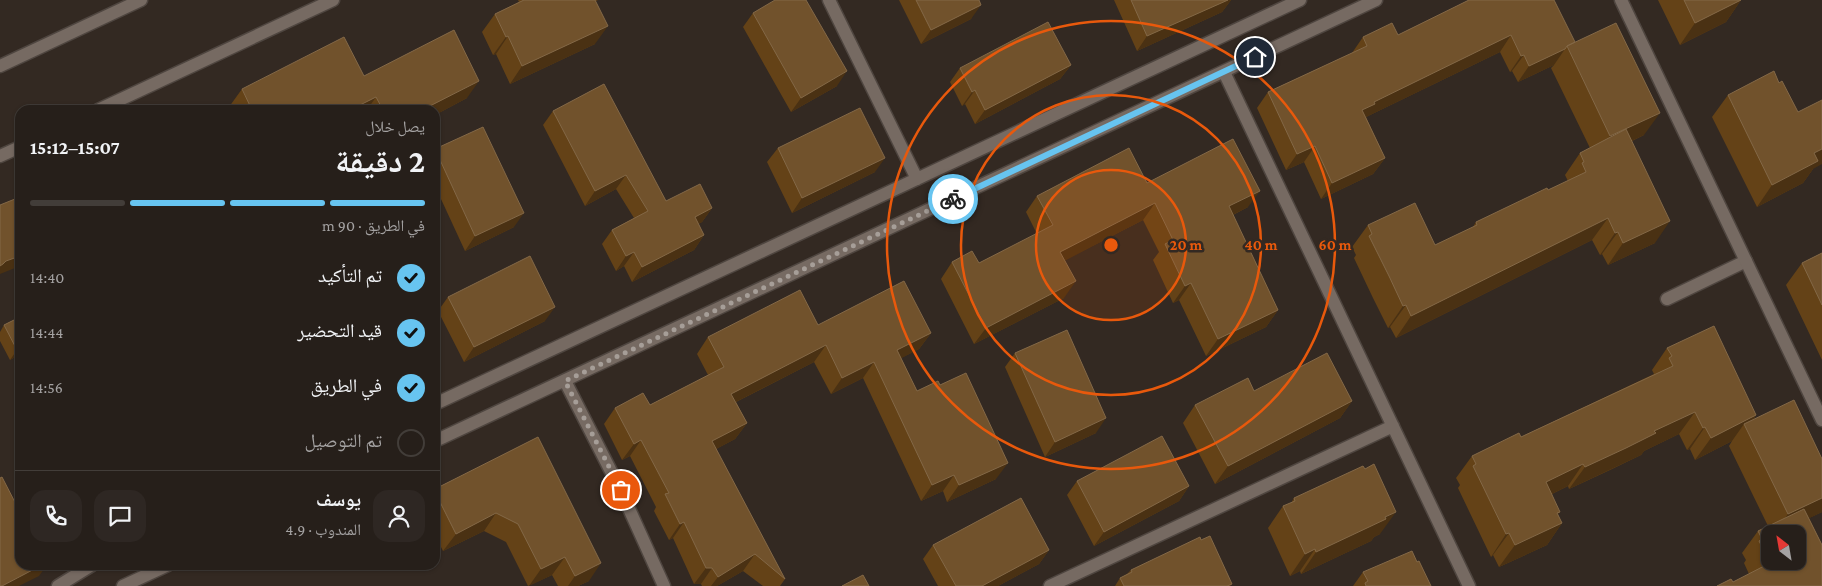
<!DOCTYPE html>
<html lang="ar">
<head>
<meta charset="utf-8">
<style>
  :root { --surface:#261f1a; --page:#2e2723; --text:#f1f3f6; --muted:#a4a2a2; --line:#423d39; --accent:#67c4f0 }
  body { margin:0; font-family:"Crimson Pro","Noto Naskh Arabic",serif; background:var(--page); color:var(--text); direction:rtl; height:100vh; display:flex; flex-direction:column; font-size:19px; white-space:nowrap }
  * { box-sizing:border-box; margin:0 }
  p { font-size:16px; color:var(--muted) }
  .icon { flex:none; width:28px; height:28px; fill:none; stroke:currentColor; stroke-width:2; stroke-linecap:round; stroke-linejoin:round }
  .map { position:relative; flex:1; overflow:hidden; direction:ltr }
  .sheet { position:absolute; left:15px; top:105px; width:425px; height:465px; display:flex; flex-direction:column; background:var(--surface); border-radius:15px; box-shadow:0 1px 4px #0004,0 0 0 1px var(--line); direction:rtl }
  .sheet>* { flex:none }
  .needle { width:32px; rotate:329deg }
  .buttons { position:absolute; left:1761px; top:525px; display:grid; gap:10px }
  .buttons a { display:grid; place-items:center; width:45px; height:45px; border-radius:10px; background:var(--surface); box-shadow:0 1px 4px #0004,0 0 0 1px var(--line); font-size:25px }
  .pin { position:absolute; display:grid; place-items:center; width:42px; height:42px; color:#fff; margin:-21px; border:2px solid #fff; border-radius:50%; box-shadow:0 1px 5px #0007 }
  .courier { position:absolute; display:grid; place-items:center; width:50px; height:50px; margin:-25px; border:4px solid #67c4f0; border-radius:50%; background:#fff; color:#222; box-shadow:0 1px 6px #0007 }
  .head em { font-style:normal; font-weight:700 }
  .head div { display:flex; flex-direction:column-reverse }
  .head { display:flex; align-items:center; justify-content:space-between; height:85px; padding:0 15px }
  h1 { font-size:32px; font-weight:700; line-height:38px }
  .bar { display:grid; grid-template-columns:repeat(4,1fr); gap:8px 5px; align-content:center; height:60px; padding:0 15px }
  .bar i { height:6px; border-radius:4px; background:var(--line) }
  .bar .current { background:var(--accent) }
  .bar p { grid-column:span 4 }
  .line { display:flex; align-items:center; gap:12px; padding:0 15px; border-top:1px solid var(--line) }
  .line div { flex:1 }
  .round { display:grid; place-items:center; flex:none; width:52px; height:52px; border-radius:15px; background:var(--page) }
  ol { padding:0 15px; list-style:none }
  li { display:flex; align-items:center; gap:15px; height:55px }
  li p { margin-inline-start:auto }
  li .icon { padding:5px; border-radius:50%; background:var(--accent); color:#111; stroke-width:4 }
  li:last-child { color:var(--muted) }
  li i { width:28px; height:28px; border:2px solid var(--line); border-radius:50% }
  .map>svg:first-child { display:block }
  .lines { fill:none; stroke-linecap:round; stroke-linejoin:round }
  .service-casing { stroke:#4f4640; stroke-width:15 }
  .minor-casing { stroke:#4f4640; stroke-width:15 }
  .tertiary-casing { stroke:#4f4640; stroke-width:15 }
  .service { stroke:#766a62; stroke-width:12 }
  .minor { stroke:#766a62; stroke-width:12 }
  .tertiary { stroke:#766a62; stroke-width:12 }
  .wall { fill:#644217 }
  .shaded-wall { fill:#4a3113 }
  .building { fill:#71522c; stroke:#836847; fill-rule:evenodd }
  .done { stroke:#a69e98; stroke-width:5; stroke-dasharray:0 9 }
  .route { stroke:#67c4f0; stroke-width:6 }
  .ring { fill:none; stroke:#e8590c; stroke-width:2.5 }
  .centre { fill:#e8590c; stroke:#332922; stroke-width:2.5 }
  .ring-label { font-size:15px; text-anchor:middle; font-weight:bold; fill:#e8590c; stroke:#332922; stroke-width:5; stroke-linejoin:round; paint-order:stroke }
</style>
</head>
<body>
<div class="map">
<svg width="1822" height="586" viewBox="0 0 1822 586">
  <rect width="100%" height="100%" fill="#332922"/>
  <g class="lines">
    <g class="service-casing">
      <path id="service" d="M1667 299 1746 261"/>
    </g>
    <g class="minor-casing">
      <path id="minor" d="M829 0 917 179
        M1621 0 1822 420
        M1224 72 1469 586
        M565 381 621 491 664 586
        M435 404 1300 0
        M435 441 1376 0
        M58 586 92 565
        M123 586 168 565
        M1050 586 1393 426"/>
    </g>
    <g class="tertiary-casing">
      <path id="tertiary" d="M0 66 141 0
        M98 110 333 0
        M0 156 20 147"/>
    </g>
    <use href="#service" class="service"/>
    <use href="#minor" class="minor"/>
    <use href="#tertiary" class="tertiary"/>
  </g>
  <path class="wall" d="M518 0H598L596 1 595 44 510 84 496 54 493 55 482 32 495 14 519 2Z
    M899 0H979L971 19 921 44Z
    M1114 0H1231L1222 12 1137 51Z
    M1469 0 1575 42 1644 135 1632 141 1655 243 1608 265 1602 254 1600 255 1592 240 1396 338 1390 327 1388 328 1373 298 1354 258 1356 255 1352 247 1368 225 1435 245 1473 227 1476 222 1548 190 1568 181 1565 175 1580 153 1590 148 1551 68 1554 65 1518 82 1512 71 1510 72 1500 52 1366 117 1385 158 1373 174 1321 199 1304 162 1286 170 1257 108 1268 92 1352 53 1363 37 1398 35Z
    M1658 0H1741L1726 22 1680 45Z
    M753 13 837 86 791 112 743 27Z
    M1071 65 1060 79 975 124 965 104 962 106 950 82 960 68Z
    M364 76 467 98 435 115V110H231L229 107 242 89Z
    M1728 95 1813 169 1803 183 1757 207 1712 117Z
    M553 111 666 201 712 208 702 222 698 224 704 235 694 250 632 282 624 266 616 271 602 244 612 230 634 218 616 189 585 206 543 125Z
    M778 148 875 172 792 213 767 162Z
    M435 149 514 227 465 251 435 186Z
    M1147 183 1248 207 1233 215 1278 310 1266 327 1206 356 1179 300 1173 303 1153 260 1159 252 1143 220 1065 260 1064 298 974 344 941 279 952 262 979 263 1037 234 1026 212 1037 196Z
    M1822 253V360L1786 285 1802 263Z
    M448 297 545 321 464 362 438 311Z
    M20 317V354L10 360 0 341V332L4 325Z
    M818 325 931 333 919 349 901 358 917 391 996 479 947 502 943 491 921 501 863 378 831 394 814 362 736 402 747 423 735 439 716 449 785 579 780 586H763L743 571 717 586H702L701 584H694L673 538 669 540 654 511 656 507 630 456 622 460 604 424 615 408 650 405 708 375 697 354 708 337Z
    M1667 348 1756 415 1753 420 1822 459V512L1809 518 1822 545 1733 582 1749 574 1744 563 1746 560 1742 553 1758 531 1768 526 1729 446 1732 441 1695 460 1690 449 1687 450 1679 434 1644 451 1641 455 1610 470 1569 489 1568 486 1552 494 1558 515 1562 523 1547 545 1499 567 1493 555 1491 557 1458 488 1460 485 1456 478 1472 456 1521 437 1654 374 1652 370Z
    M1015 353 1096 433 1045 457 1005 367Z
    M1254 391 1352 401 1340 418 1215 484 1183 423 1195 405Z
    M538 437 589 581 578 586H558L552 575 528 586 506 542 484 531 443 551 435 535V489Z
    M1077 481 1189 486 1179 501 1094 546 1067 495Z
    M1294 498 1380 534 1374 537 1371 541 1301 574 1300 571 1290 576 1268 528 1283 506 1291 503Z
    M1201 540 1232 584 1230 586H1115L1120 578 1127 574 1131 570Z
    M933 545 1049 550 1039 564 998 586H938L923 559Z
    M1417 562 1431 586H1353L1363 572Z"/>
  <path class="shaded-wall" d="M1228 0H1231L1222 12 1137 51 1147 36Z
    M1741 0 1726 22 1680 45 1695 23Z
    M981 5 971 19 921 44 931 30Z
    M608 26 595 44 510 84 522 66Z
    M1511 35 1500 52 1366 117 1364 120 1362 110 1374 102Z
    M508 36 496 54 493 55 506 37Z
    M1565 49 1554 65 1518 82 1529 66Z
    M1524 55 1512 71 1510 72 1521 56Z
    M1071 65 1060 79 975 124 985 110Z
    M847 71 837 86 791 112 801 98Z
    M479 81 467 98 435 115V110H422Z
    M975 90 965 104 962 106 972 92Z
    M376 97 367 110H350Z
    M1660 113 1644 135 1595 158 1610 136Z
    M1315 146 1304 162 1286 170 1297 154Z
    M1822 149V164L1813 169 1803 183 1757 207 1772 185 1814 153Z
    M885 158 875 172 792 213 802 198Z
    M1385 158 1373 174 1321 199 1332 183Z
    M626 175 616 189 585 206 595 191Z
    M1260 191 1248 207 1217 223 1229 206Z
    M1155 203 1143 220 1049 269 1060 252Z
    M712 208 702 222 684 232 695 217Z
    M524 213 514 227 465 251 475 236Z
    M1608 218 1592 240 1396 338 1411 316Z
    M1670 221 1655 243 1608 265 1623 243Z
    M1618 232 1602 254 1600 255 1615 233Z
    M704 235 694 250 632 282 642 267Z
    M634 252 624 266 616 271 626 256Z
    M20 256V266L0 274V266L6 261Z
    M1076 281 1064 298 974 344 986 328Z
    M1191 283 1179 300 1173 303 1185 286Z
    M1406 305 1390 327 1388 328 1403 306Z
    M555 307 545 321 464 362 474 347Z
    M1278 310 1266 327 1206 356 1218 339Z
    M931 333 919 349 886 366 897 350Z
    M826 345 814 362 720 410 731 394Z
    M20 348V354L10 360 17 350Z
    M874 362 863 378 831 394 842 378Z
    M1352 401 1340 418 1215 484 1228 466Z
    M1695 412 1679 434 1644 451 1641 455 1569 489 1585 467 1654 431Z
    M1756 415 1747 429 1744 424 1732 441 1695 460 1711 438Z
    M1106 418 1096 433 1045 457 1055 442Z
    M747 423 735 439 701 457 712 441Z
    M1705 427 1690 449 1687 450 1703 428Z
    M641 440 630 456 622 460 634 444Z
    M1008 463 996 479 947 502 959 485Z
    M1583 464 1568 486 1531 504 1546 482Z
    M954 475 943 491 921 501 932 485Z
    M1189 486 1179 501 1094 546 1104 532Z
    M1822 498V512L1777 534H1774L1788 514Z
    M1396 512 1380 534 1374 537 1371 541 1301 574 1316 552Z
    M1560 512 1548 529 1562 523 1547 545 1499 567 1515 545 1557 513Z
    M496 513 484 531 443 551 456 534Z
    M684 522 673 538 669 540 680 524Z
    M1509 533 1493 555 1491 557 1506 534Z
    M1315 549 1300 571 1290 576 1305 554Z
    M1049 550 1039 564 998 586H982Z
    M755 554 743 571 717 586H711L718 577Z
    M565 557 552 575 529 586 541 569Z
    M601 563 589 581 578 586H568L575 576Z
    M42 565H47L39 576 19 586H2Z
    M706 568H712L701 584H694Z"/>
  <path class="building" d="M524 0H595L608 26 522 66 508 36 506 37 495 14Z
    M775 0H806L847 71 801 98 753 13Z
    M916 0H979L981 5 931 30Z
    M1131 0H1228L1147 36Z
    M1469 0H1554L1575 42 1567 46 1565 49 1529 66 1524 55 1521 56 1511 35 1374 102 1375 104 1362 110 1385 158 1332 183 1315 146 1297 154 1268 92 1367 46 1363 37 1392 23 1398 35Z
    M1684 0H1741L1695 23Z
    M1048 22 1071 65 985 110 975 90 972 92 960 68Z
    M1616 23 1660 113 1610 136 1567 46Z
    M454 30 479 81 422 110H383L376 97 350 110H252L242 89 344 37 364 76Z
    M1774 71 1779 83 1782 81 1798 112 1822 100V149L1814 153 1818 161 1772 185 1728 95Z
    M604 84 666 201 700 184 712 208 695 217 704 235 642 267 634 252 626 256 612 230 648 211 626 175 595 191 553 111Z
    M860 108 885 158 802 198 778 148Z
    M483 127 524 213 475 236 435 149Z
    M1626 129 1670 221 1623 243 1618 232 1615 233 1608 218 1411 316 1406 305 1403 306 1389 276 1369 236 1372 234 1368 225 1415 203 1435 245 1477 225 1476 222 1547 188 1548 190 1586 172 1582 163 1584 162 1580 153Z
    M1233 139 1260 191 1229 206 1278 310 1218 339 1191 283 1185 286 1165 244 1173 240 1155 203 1060 252 1076 281 986 328 952 262 972 251 979 263 1053 225 1037 196 1129 148 1147 183Z
    M20 197V256L6 261 3 264 0 266V205Z
    M1822 253V305L1802 263Z
    M530 256 555 307 474 347 448 297Z
    M904 281 931 333 897 350 917 391 938 381 940 385 966 373 1008 463 959 485 954 475 932 485 874 362 842 378 826 345 731 394 747 423 712 441 785 579 755 554 718 577 712 568H706L684 522 680 524 665 494 669 493 641 440 634 444 615 408 643 393 650 405 724 367 708 337 800 290 818 325Z
    M20 317V348L17 350 4 325Z
    M1714 326 1756 415 1711 438 1705 427 1703 428 1695 412 1654 431 1656 433 1626 448 1585 467 1583 464 1546 482 1560 512 1557 513 1562 523 1515 545 1509 533 1506 534 1473 466 1476 464 1472 456 1519 433 1521 437 1673 366 1669 358 1672 356 1667 348Z
    M1067 330 1106 418 1055 442 1015 353Z
    M1327 353 1352 401 1228 466 1195 405 1248 378 1254 391Z
    M1794 400 1822 459V498L1788 514 1744 424Z
    M1162 436 1189 486 1104 532 1077 481Z
    M538 437 601 563 575 576 565 557 541 569 518 524 496 513 456 534 435 492V489Z
    M1374 464 1396 512 1385 517 1386 519 1316 552 1315 549 1305 554 1283 506 1295 501 1294 498 1363 466 1365 469Z
    M2 477 20 512V565H42L2 586H0V478Z
    M1021 498 1049 550 982 586H956L933 545Z
    M1804 509 1822 545V586H1717L1731 579 1733 582 1770 563 1759 541 1762 539 1758 531ZM1770 534H1798V561H1770Z
    M1210 536 1232 584 1227 586H1124L1120 578 1132 572 1131 570 1200 537 1201 540Z
    M1412 551 1417 562 1419 561 1431 586H1366L1365 583 1368 581 1363 572Z
    M863 575 869 586H842Z"/>
  <g class="lines">
    <path class="done" d="M621 490 565 381 953 199"/>
    <path class="route" d="M953 199 1255 57"/>
  </g>
  <circle cx="1111" cy="245" r="75" fill="#e8590c" fill-opacity=".12"/>
  <g class="ring">
    <circle cx="1111" cy="245" r="75"/>
    <circle cx="1111" cy="245" r="150"/>
    <circle cx="1111" cy="245" r="224"/>
  </g>
  <circle cx="1111" cy="245" r="8" class="centre"/>
  <g class="ring-label">
    <text x="1186" y="250">20 m</text>
    <text x="1261" y="250">40 m</text>
    <text x="1335" y="250">60 m</text>
  </g>
</svg>
<div class="buttons">
<a><svg class="needle" viewBox="-14 -14 28 28"><path d="M0-13l5 13h-10z" fill="#e53935"/><path d="M0 13l5-13h-10z" fill="#a4a2a2"/></svg></a>
</div>
<div class="pin" style="left:621px;top:490px;background:#ea580c"><svg class="icon" aria-label="bag" viewBox="0 0 24 24"><path d="M5 8h14l-1 12H6zM9 8a3 3 0 0 1 6 0"/></svg></div>
<div class="pin" style="left:1255px;top:57px;background:#1f2937"><svg class="icon" aria-label="home" viewBox="0 0 24 24"><path d="M3 11l9-7 9 7M6 9v11h12V9"/></svg></div>
<div class="courier" style="left:953px;top:199px"><svg class="icon" aria-label="bike" viewBox="0 0 24 24"><circle cx="6" cy="16" r="4"/><circle cx="18" cy="16" r="4"/><path d="M6 16l4-8h5l3 8M10 8l3 8H6M13 5h3"/></svg></div>
<section class="sheet">
<div class="head"><div><h1>2 دقيقة</h1><p>يصل خلال</p></div><em>15:07–15:12</em></div>
<div class="bar"><i class="current"></i><i class="current"></i><i class="current"></i><i></i><p>في الطريق · 90 m</p></div>
<ol>
<li><svg class="icon" aria-label="check" viewBox="0 0 24 24"><path d="M5 12l5 5 9-10"/></svg>تم التأكيد<p>14:40</p></li>
<li><svg class="icon" aria-label="check" viewBox="0 0 24 24"><path d="M5 12l5 5 9-10"/></svg>قيد التحضير<p>14:44</p></li>
<li><svg class="icon" aria-label="check" viewBox="0 0 24 24"><path d="M5 12l5 5 9-10"/></svg>في الطريق<p>14:56</p></li>
<li><i></i>تم التوصيل</li>
</ol>
<div class="line" style="height:90px"><a class="round"><svg class="icon" aria-label="person" viewBox="0 0 24 24"><circle cx="12" cy="8" r="4"/><path d="M4 21q1-7 8-7t8 7"/></svg></a><div><b>يوسف</b><p>المندوب · 4.9</p></div><a class="round"><svg class="icon" aria-label="chat" viewBox="0 0 24 24"><path d="M4 5h16v11H9l-5 4z"/></svg></a><a class="round"><svg class="icon" aria-label="phone" viewBox="0 0 24 24"><path d="M5 4h4l2 5-3 2q2 4 5 5l2-3 5 2v4C11 20 4 13 5 4z"/></svg></a></div>
</section>
</div>
</body>
</html>
